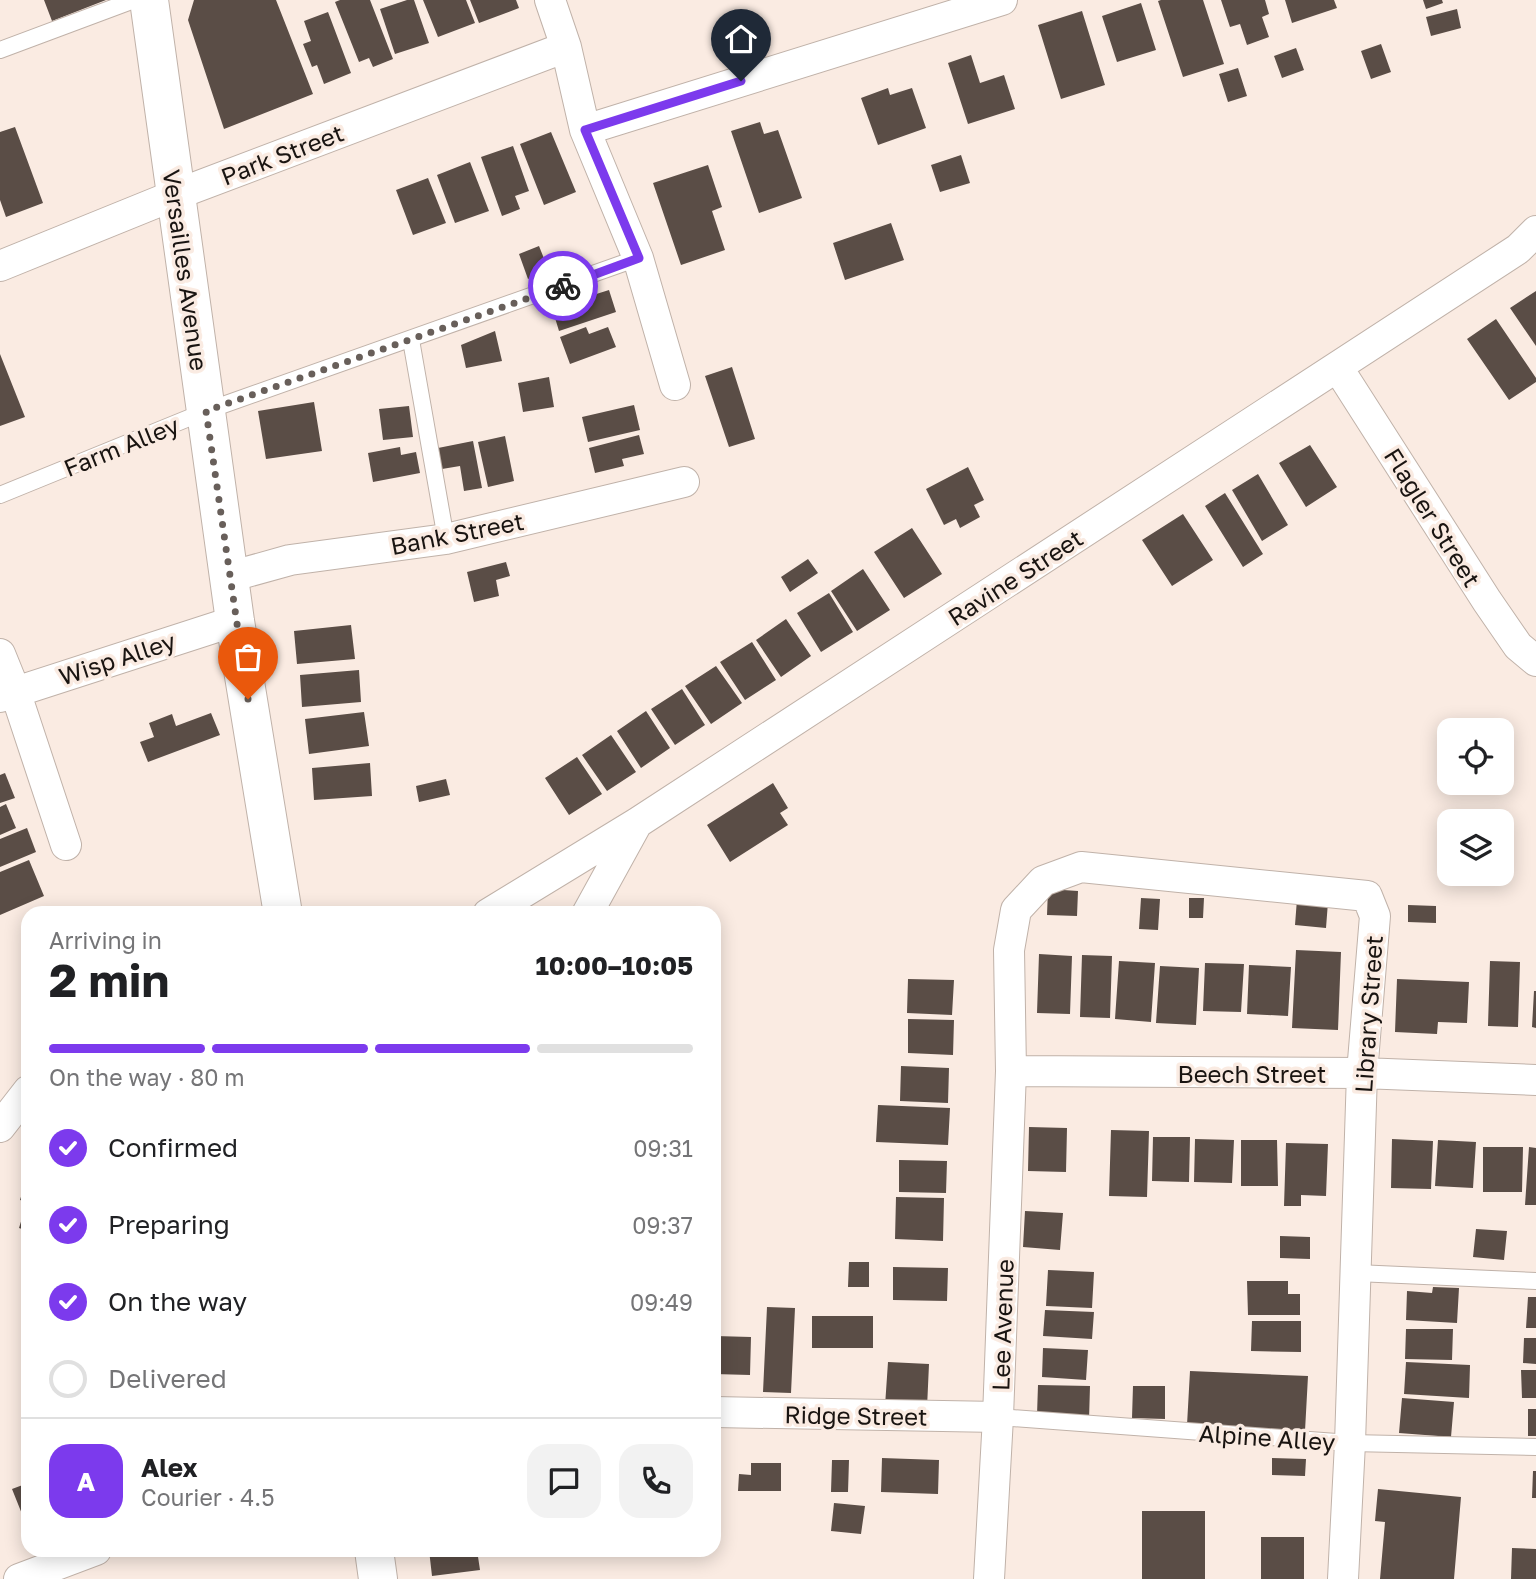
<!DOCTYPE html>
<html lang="en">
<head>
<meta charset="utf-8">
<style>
  :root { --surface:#fff; --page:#f2f2f2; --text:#202124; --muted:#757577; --line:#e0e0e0; --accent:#7c3aed }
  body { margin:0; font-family:"Golos Text",sans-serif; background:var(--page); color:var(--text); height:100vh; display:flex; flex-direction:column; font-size:26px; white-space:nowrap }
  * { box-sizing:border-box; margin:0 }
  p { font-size:23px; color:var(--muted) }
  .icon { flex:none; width:38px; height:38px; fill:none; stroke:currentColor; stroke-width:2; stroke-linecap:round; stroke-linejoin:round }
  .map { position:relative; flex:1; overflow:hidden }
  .side { position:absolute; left:21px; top:906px; width:700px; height:651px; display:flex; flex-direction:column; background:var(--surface); border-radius:21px; box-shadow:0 4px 18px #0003 }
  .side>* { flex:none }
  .fabs { position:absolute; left:1437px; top:718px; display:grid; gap:14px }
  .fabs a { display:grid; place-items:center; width:77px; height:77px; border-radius:14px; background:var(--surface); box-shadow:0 4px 18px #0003; font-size:35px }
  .pin { position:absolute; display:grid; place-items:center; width:60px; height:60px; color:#fff; margin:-72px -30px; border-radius:50% 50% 50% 0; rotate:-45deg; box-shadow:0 0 7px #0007 }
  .pin .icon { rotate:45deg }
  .courier { position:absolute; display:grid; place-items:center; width:70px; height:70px; margin:-35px; border:5px solid #7c3aed; border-radius:50%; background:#fff; color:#222; box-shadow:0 2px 9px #0007 }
  .summary em { font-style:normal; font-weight:700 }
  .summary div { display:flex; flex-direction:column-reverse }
  .summary { display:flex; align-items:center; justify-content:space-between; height:119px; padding:0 28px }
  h1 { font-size:46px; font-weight:700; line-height:52px }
  .bar { display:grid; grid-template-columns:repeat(4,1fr); gap:10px 7px; align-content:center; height:84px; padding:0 28px }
  .bar i { height:9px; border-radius:5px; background:var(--line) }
  .bar .on { background:var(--accent) }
  .bar p { grid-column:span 4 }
  .line { display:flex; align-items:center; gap:18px; padding:0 28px; border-top:2px solid var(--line) }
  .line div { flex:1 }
  .round { display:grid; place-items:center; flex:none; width:74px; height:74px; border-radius:21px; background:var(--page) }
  ol { padding:0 28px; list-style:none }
  li { display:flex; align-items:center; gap:21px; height:77px }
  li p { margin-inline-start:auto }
  li .icon { padding:7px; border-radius:50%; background:var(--accent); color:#fff; stroke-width:4 }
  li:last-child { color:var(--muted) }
  li i { width:38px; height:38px; border:4px solid var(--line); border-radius:50% }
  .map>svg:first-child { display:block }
  .building { fill:#5a4d46 }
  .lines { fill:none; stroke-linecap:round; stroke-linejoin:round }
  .lane-casing { stroke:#c0b2a9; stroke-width:18 }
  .street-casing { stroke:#c0b2a9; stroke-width:32 }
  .secondary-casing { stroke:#c0b2a9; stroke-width:40 }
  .lane { stroke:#fff; stroke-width:16 }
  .street { stroke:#fff; stroke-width:30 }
  .secondary { stroke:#fff; stroke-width:38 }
  .done { stroke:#685f5a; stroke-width:7; stroke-dasharray:0 12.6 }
  .route { stroke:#7c3aed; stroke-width:9 }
  .labels { text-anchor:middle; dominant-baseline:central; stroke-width:7; stroke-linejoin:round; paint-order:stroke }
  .street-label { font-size:24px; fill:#191411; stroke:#faebe2 }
</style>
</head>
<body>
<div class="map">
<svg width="1536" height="1579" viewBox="0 0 1536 1579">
  <rect width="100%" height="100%" fill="#faebe2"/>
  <path class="building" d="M44 0H106L52 21Z
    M194 0H276L313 94 224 129 188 20Z
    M340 0H370L393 59 373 67 369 58 359 62 335 2Z
    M407 0H414L429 43 395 54 380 9Z
    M423 0H466L475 23 438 37Z
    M470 0H516L519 8 479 23Z
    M1161 0H1203L1224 64 1183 77 1158 1Z
    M1221 0H1265L1269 14 1262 17 1269 37 1247 45 1240 24 1230 27Z
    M1285 0H1334L1337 8 1292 23Z
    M1423 0H1442L1443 3 1426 9Z
    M1141 3 1156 50 1117 62 1102 16Z
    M1457 9 1461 28 1431 36 1426 17Z
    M1082 11 1105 85 1061 99 1038 25Z
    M328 12 351 73 324 84 317 65 312 67 303 44 311 41 304 21Z
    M1381 44 1391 72 1371 79 1361 51Z
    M1296 48 1304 70 1282 78 1274 56Z
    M971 55 980 83 1004 75 1015 109 968 124 948 63Z
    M1238 68 1247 96 1228 102 1219 74Z
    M888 88 890 95 912 88 926 128 878 145 861 98Z
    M760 122 764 134 778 130 802 198 759 213 731 131Z
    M15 127 43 203 6 217 0 200V132Z
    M551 132 576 192 544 205 520 144Z
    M513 146 529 191 515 196 520 209 502 216 481 157Z
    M961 155 970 183 940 192 931 165Z
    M470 162 489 211 455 223 437 175Z
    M708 165 722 207 712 211 725 250 681 265 653 183Z
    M428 178 446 223 413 235 396 190Z
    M891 223 904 260 845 280 833 243Z
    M539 246 549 271 528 279 519 254Z
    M609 290 616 312 559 331 552 308Z
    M1536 291V346L1510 308Z
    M1496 319 1536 378V382L1509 400 1467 339Z
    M586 327 589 334 608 327 616 347 570 364 560 337Z
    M495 331 502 361 466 368 461 345Z
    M0 354 25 417 0 426Z
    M732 367 755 439 729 447 705 376Z
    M549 377 554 407 523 412 518 383Z
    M314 402 322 451 266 459 258 411Z
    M634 405 640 430 588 442 582 417Z
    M409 406 413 437 383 440 379 409Z
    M639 435 644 454 622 459 624 466 595 473 589 448Z
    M505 436 514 481 488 487 478 442Z
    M473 441 482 488 464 491 460 466 442 469 438 448Z
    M1310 445 1337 487 1306 507 1279 463Z
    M400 447 401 455 416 452 420 473 373 482 368 453Z
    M968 467 984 500 974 505 980 517 960 528 956 519 944 525 926 489Z
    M1258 474 1288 525 1262 541 1232 490Z
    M1225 493 1263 554 1243 567 1205 506Z
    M1183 514 1213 560 1172 586 1142 540Z
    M912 528 942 574 904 598 874 552Z
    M808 559 818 573 790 592 781 577Z
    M506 562 510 576 496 580 499 596 474 602 467 572Z
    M863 569 890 610 857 631 831 591Z
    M829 593 853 632 821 652 797 613Z
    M786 619 811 656 781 677 756 640Z
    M351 625 355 659 297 664 294 631Z
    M752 642 776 680 745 700 720 662Z
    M716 666 742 703 711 724 685 686Z
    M359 670 361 702 302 707 300 675Z
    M682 689 705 725 675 745 651 709Z
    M646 711 670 748 641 768 617 731Z
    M364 712 369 746 309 754 305 719Z
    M211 713 220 735 148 762 140 742 154 737 149 723 172 714 176 726Z
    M611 735 636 772 607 791 582 755Z
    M577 757 602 794 569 815 545 778Z
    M370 763 372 796 314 800 312 768Z
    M5 773 15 798 0 803V775Z
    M446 779 450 795 419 802 416 786Z
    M773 783 788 808 780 813 788 825 730 862 707 825Z
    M6 804 16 828 0 835V807Z
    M27 828 36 852 0 867V839Z
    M29 860 44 896 0 915V872Z
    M1048 889 1078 891 1077 916 1047 915Z
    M1141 898 1160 899 1158 930 1139 929Z
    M1189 898H1204L1203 918H1189Z
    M1297 899 1328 902 1326 928 1295 925Z
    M1408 905 1436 906V923L1408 922Z
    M1296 950 1341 952 1338 1030 1292 1028Z
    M1039 954 1072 956 1070 1014 1037 1013Z
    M1082 955 1112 956 1110 1018 1080 1017Z
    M1119 961 1155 963 1151 1022 1115 1019Z
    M1490 961 1520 962 1518 1027 1488 1026Z
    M1205 963 1244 964 1241 1012 1203 1011Z
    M1249 965 1291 967 1288 1016 1247 1014Z
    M1160 966 1199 968 1196 1025 1156 1023Z
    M908 979 954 980 952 1015 907 1013Z
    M1397 979 1469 982 1467 1023 1438 1022 1437 1034 1395 1032Z
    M1534 991H1536V1028L1532 1027Z
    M908 1019 954 1020 953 1055 908 1053Z
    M901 1066 949 1068 948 1103 900 1101Z
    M878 1105 950 1108 948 1145 876 1142Z
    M1029 1127 1067 1128 1066 1172 1028 1171Z
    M1111 1130 1149 1131 1147 1197 1109 1196Z
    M1153 1137H1190L1189 1182 1152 1181Z
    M1195 1139 1234 1140 1232 1183 1194 1182Z
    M1392 1139 1433 1141 1431 1189 1391 1188Z
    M1241 1140H1277L1278 1186H1241Z
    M1438 1140 1476 1142 1473 1188 1435 1186Z
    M1286 1143 1328 1144 1326 1196 1301 1195V1206H1284Z
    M1483 1147H1523L1522 1192H1483Z
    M1529 1147 1536 1148V1205H1525Z
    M899 1160 947 1161 946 1193 899 1192Z
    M27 1177 28 1178V1231L19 1228 27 1202 20 1200Z
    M896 1197 944 1198 943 1241 895 1239Z
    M1025 1211 1063 1213 1060 1250 1023 1247Z
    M1476 1229 1507 1231 1504 1260 1473 1257Z
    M1280 1236 1310 1237V1259L1280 1258Z
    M849 1262H869V1287H848Z
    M893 1267 948 1268 947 1301 893 1300Z
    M1048 1270 1094 1272 1092 1308 1046 1306Z
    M1247 1281H1288V1294H1300V1315H1248Z
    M1433 1287 1459 1288 1457 1323 1406 1320 1407 1291 1432 1293Z
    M1528 1297H1536V1328H1526Z
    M767 1307 795 1308 791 1393 763 1392Z
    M1045 1310 1094 1312 1092 1339 1043 1336Z
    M812 1316H873V1348H812Z
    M1252 1321H1301V1352L1251 1351Z
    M1406 1329H1453L1452 1360 1405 1359Z
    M715 1336 751 1337 750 1375 714 1374Z
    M1524 1338H1536V1364L1523 1363Z
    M1043 1348 1088 1350 1086 1380 1042 1377Z
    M888 1362 929 1364 927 1408 885 1406Z
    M1406 1362 1470 1365 1469 1398 1404 1394Z
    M1521 1370H1536V1398H1522Z
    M1190 1371 1308 1376 1305 1431 1187 1425Z
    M1038 1385 1090 1386 1089 1420 1037 1415Z
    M1133 1386H1165V1419L1132 1418Z
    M1402 1398 1454 1402 1451 1437 1399 1433Z
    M1528 1409H1536V1436H1528Z
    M882 1458 939 1460 938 1494 881 1492Z
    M1272 1458 1306 1459 1305 1476 1272 1475Z
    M832 1460H849L848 1492H831Z
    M751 1463H781V1491H738L739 1474 751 1475Z
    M1533 1471H1536V1498H1532Z
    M28 1483V1529L12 1489Z
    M1378 1489 1461 1497 1454 1579H1380L1385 1522 1375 1521Z
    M834 1503 865 1506 861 1534 831 1531Z
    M1142 1511H1205V1579H1142Z
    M1261 1537H1304V1579H1261Z
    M1512 1548 1536 1549V1579H1511Z
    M429 1550H477L480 1570 432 1576Z"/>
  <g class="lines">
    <g class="lane-casing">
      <path id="lane" d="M0 50 134 0
        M411 340 446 539
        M0 495 206 411 638 258
        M1356 1273 1536 1281
        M998 1417 1350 1443 1536 1447"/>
    </g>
    <g class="street-casing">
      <path id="street" d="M550 0 566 47 585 130 638 258 675 385
        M585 130 1002 0
        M0 266 175 195 566 47
        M1338 368 1487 601 1518 646 1536 661
        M229 577 290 560 446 539 684 482
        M0 654 15 691 66 845
        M0 697 235 621
        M488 914 637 823 1518 249 1536 231
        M587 914 636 825
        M1011 1071 1362 1073 1536 1080
        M0 1127 28 1091
        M714 1412 998 1417
        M19 1579 96 1550
        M989 1579 998 1417 1011 1071 1009 950 1016 910 1043 881 1081 867 1367 896 1375 916 1362 1073 1350 1443 1343 1579"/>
    </g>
    <g class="secondary-casing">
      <path id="secondary" d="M149 0 235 621 283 914
        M374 1550 378 1579"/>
    </g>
    <use href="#lane" class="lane"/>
    <use href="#street" class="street"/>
    <use href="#secondary" class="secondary"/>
  </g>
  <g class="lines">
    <path class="done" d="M248 699 206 411 563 286"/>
    <path class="route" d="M563 286 639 258 585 130 741 81"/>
  </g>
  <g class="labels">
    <g class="street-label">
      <text transform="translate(282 154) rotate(-21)">Park Street</text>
      <text transform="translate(186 270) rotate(82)">Versailles Avenue</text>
      <text transform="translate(121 446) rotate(-22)">Farm Alley</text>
      <text transform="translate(1433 517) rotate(58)">Flagler Street</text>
      <text transform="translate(457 533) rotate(-11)">Bank Street</text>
      <text transform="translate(1015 577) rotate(-33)">Ravine Street</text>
      <text transform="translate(117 658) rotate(-18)">Wisp Alley</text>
      <text transform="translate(1368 1014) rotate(-86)">Library Street</text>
      <text x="1252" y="1073">Beech Street</text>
      <text transform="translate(1002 1325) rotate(-88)">Lee Avenue</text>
      <text transform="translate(856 1415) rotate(1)">Ridge Street</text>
      <text transform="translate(1267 1437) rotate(4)">Alpine Alley</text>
    </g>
  </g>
</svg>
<div class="fabs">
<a><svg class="icon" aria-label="locate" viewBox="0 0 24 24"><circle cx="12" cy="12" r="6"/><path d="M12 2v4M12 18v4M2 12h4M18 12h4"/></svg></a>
<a><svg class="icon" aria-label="layers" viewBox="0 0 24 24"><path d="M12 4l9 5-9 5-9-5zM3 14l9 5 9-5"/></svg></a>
</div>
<div class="pin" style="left:248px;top:699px;background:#ea580c"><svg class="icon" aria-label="bag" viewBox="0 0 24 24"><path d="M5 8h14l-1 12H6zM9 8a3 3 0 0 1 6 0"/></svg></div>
<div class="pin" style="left:741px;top:81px;background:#1f2937"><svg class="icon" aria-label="home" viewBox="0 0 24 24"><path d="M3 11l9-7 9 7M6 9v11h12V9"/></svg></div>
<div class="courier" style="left:563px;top:286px"><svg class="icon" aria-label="bike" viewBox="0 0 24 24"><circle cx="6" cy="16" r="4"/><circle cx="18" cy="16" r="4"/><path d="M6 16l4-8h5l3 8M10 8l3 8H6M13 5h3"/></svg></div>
<section class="side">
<div class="summary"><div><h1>2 min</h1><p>Arriving in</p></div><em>10:00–10:05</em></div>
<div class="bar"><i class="on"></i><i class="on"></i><i class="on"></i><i></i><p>On the way · 80 m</p></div>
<ol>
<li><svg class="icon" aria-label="check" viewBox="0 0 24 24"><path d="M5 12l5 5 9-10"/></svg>Confirmed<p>09:31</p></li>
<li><svg class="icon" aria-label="check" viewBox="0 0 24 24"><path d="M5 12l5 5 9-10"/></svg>Preparing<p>09:37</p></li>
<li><svg class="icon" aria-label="check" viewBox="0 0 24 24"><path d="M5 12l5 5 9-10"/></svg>On the way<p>09:49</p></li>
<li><i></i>Delivered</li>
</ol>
<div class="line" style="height:126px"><b class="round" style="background:var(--accent);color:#fff">A</b><div><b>Alex</b><p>Courier · 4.5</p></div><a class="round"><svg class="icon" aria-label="chat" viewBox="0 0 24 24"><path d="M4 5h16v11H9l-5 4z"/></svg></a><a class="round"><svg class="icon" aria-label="phone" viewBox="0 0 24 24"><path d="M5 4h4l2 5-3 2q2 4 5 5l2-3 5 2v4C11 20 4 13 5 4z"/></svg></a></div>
</section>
</div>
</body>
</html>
